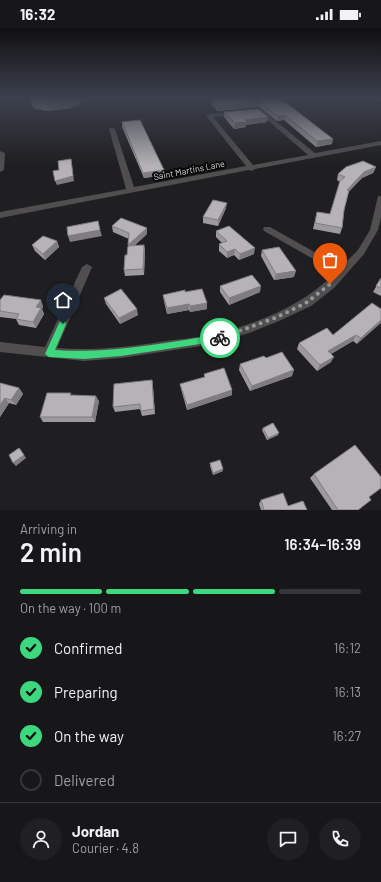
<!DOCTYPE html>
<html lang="en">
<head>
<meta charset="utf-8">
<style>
  :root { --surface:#171618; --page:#201f21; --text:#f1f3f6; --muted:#9e9fa2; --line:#363537; --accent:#3dd77e }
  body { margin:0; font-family:Barlow,sans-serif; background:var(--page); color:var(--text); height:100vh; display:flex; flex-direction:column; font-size:15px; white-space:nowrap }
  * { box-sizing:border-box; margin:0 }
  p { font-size:13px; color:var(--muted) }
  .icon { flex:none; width:22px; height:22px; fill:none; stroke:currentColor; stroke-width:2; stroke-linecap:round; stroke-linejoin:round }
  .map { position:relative; height:482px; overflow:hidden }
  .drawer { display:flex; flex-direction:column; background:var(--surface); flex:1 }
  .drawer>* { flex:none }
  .pin { position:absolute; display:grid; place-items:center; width:34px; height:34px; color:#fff; margin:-41px -17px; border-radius:50% 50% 50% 0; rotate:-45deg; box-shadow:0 0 4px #0007 }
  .pin .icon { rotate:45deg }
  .courier { position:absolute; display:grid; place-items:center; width:40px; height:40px; margin:-20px; border:3px solid #3dd77e; border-radius:50%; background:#fff; color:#222; box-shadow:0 1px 5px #0007 }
  .overview em { font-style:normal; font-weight:600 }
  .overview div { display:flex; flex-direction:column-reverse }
  .overview { display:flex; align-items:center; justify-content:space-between; height:68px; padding:0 20px }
  h1 { font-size:26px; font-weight:600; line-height:30px }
  .bar { display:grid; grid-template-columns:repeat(4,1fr); gap:6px 4px; align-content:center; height:48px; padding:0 20px }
  .bar i { height:5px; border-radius:3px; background:var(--line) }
  .bar .current { background:var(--accent) }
  .bar p { grid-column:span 4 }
  .line { display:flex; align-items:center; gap:10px; padding:0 20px; border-top:1px solid var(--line) }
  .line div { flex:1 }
  .round { display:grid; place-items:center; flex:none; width:42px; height:42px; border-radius:21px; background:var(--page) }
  ol { padding:0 20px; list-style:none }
  li { display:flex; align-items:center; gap:12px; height:44px }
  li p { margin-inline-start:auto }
  li .icon { padding:4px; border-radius:50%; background:var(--accent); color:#111; stroke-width:4 }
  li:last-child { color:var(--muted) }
  li i { width:22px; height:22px; border:2px solid var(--line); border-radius:50% }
  .status { display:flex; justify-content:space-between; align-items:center; height:28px; padding:0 20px; background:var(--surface); direction:ltr }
  .status svg { height:11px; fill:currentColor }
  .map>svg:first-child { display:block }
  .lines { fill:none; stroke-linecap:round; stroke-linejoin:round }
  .minor { fill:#504e4f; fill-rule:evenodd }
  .wall { fill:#9c9a9d }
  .shaded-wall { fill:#7f7d7f }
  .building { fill:#b5b3b6; stroke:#7f7d7f }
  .route { fill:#3dd77e }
  .done { stroke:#999899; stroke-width:4; stroke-dasharray:0 7.2 }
  .labels { text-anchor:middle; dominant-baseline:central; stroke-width:4; stroke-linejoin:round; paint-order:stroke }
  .far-street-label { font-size:9px; fill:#dad9da; stroke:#090809 }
</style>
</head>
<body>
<div class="status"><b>16:32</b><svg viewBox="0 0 49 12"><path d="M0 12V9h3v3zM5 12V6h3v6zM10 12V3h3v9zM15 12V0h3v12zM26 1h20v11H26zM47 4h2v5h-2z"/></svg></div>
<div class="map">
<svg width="381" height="482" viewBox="0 0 381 482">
  <rect width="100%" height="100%" fill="#1f1e20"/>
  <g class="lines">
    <path class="minor" d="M257 81H261L315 125 381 113V117L255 141 252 143 249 142 0 190V184L126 161 109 101 112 99 115 101 134 159 246 138 207 89V87L209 86 239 84V86L237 87 213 89 253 137 308 127 257 83Z
      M0 123 5 125 4 142 0 144Z
      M378 168H381V190L378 202 364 226 334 260 311 278 279 293 249 305 214 316 121 330 84 333 0 324V314L45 319 82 239 87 236 92 239 57 320C93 323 125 319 160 314 178 311 197 310 215 306 259 295 304 277 336 244L264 203 263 201 264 199H270L341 239 358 222 370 202Z"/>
  </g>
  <path class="wall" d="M30 70H83L84 72 71 80 48 83 36 81 32 78Z
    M275 70 332 116 316 119 284 92 277 93 259 79 218 83 212 77V72L253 73Z
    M224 84 267 94 246 97V99L234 101 224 89Z
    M122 94 164 142V147L144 150 122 99Z
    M376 139 373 145 362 150 349 163 344 182 342 200 340 206 313 201 317 184 330 186 340 154 337 152 338 146Z
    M226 180 218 198 203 195V189Z
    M112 198 147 200V206L135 217H144L145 223 144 247 125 248 124 242 127 227 129 211 113 204Z
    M216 203 254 226 239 232 234 227 227 230 219 223V216L222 215 216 209Z
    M57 213 59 219 45 232 35 223 32 217Z
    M262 222 294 249 274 252 261 228Z
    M381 250V268L373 264Z
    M220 258 260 264 229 277 220 264Z
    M185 264 207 275V281L190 284 189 282 167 286 164 273 163 267Z
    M104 270 138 287 120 296 106 276Z
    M0 272 43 278 42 281 44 286 36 300 19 297 16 291 0 289Z
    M381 281 357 316 353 313 331 326V334L317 343 297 321 299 315 333 307Z
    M240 336 292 348 250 363 239 342Z
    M204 346 232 367 187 382 181 361 180 356 204 349Z
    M152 352 155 386 142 388 140 381 115 384 113 379Z
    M0 355 19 360 23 366 16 377 9 375 0 389Z
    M72 367 99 373 95 394H43L40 389Z
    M263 400 278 407 267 412 262 402Z
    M210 435 223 443 213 447 210 438Z
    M314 446 369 469 358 482H332L310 450Z
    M261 472 288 478 307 482H261L259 476Z"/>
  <path class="shaded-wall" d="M70 70H83L84 72 71 80 48 83 45 74Z
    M259 74V79L218 83V78Z
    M285 87 284 92 277 93 278 88Z
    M268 89 267 94 246 97V99L234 101 235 95 245 92Z
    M333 111 332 116 316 119 317 113Z
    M71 131 74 153 57 157 55 153Z
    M376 139 373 145 362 150 345 168 347 162 364 144Z
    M164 142V147L144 150 143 145Z
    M227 175 226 180 218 198V192Z
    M147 200V206L129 223 128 217Z
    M100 202 102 208 70 214 68 208Z
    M57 213 59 219 45 232 43 226Z
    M144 217 145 223 144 247 143 241Z
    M255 220 254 226 239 232 240 226Z
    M235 221 234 227 227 230V224Z
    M296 243 294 249 274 252 276 246Z
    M261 258 260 264 229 277V270Z
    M41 272 43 278 42 281 44 286 36 300 33 294 36 279Z
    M207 275V281L190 284V278Z
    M189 276V282L167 286V280Z
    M137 281 138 287 120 296 119 290Z
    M381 292V295L357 316 361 310Z
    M356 307 353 313 326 329 328 323Z
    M334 329 331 334 317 343 320 337Z
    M294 342 292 348 250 363 252 358Z
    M152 352 153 358 155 386 154 381Z
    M19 360 23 366 16 377 11 372Z
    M232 362V367L187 382V377Z
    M96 368 99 373 95 394 92 389Z
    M5 370 9 375 0 389V377Z
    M279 405 278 407 267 412 268 410Z
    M19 420 21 422 26 430 16 438 13 435Z
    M223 441V443L213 447V445Z"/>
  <path class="building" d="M32 70H70L68 71 45 74 33 72Z
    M229 70H250L253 73 275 70H280L333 111 317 113 285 87 278 88 259 74 218 78 212 72Z
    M258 81 268 89 245 92 247 94 235 95 224 84Z
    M140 92 164 142 143 145 122 94Z
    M71 131 73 148 55 153 53 143 59 142 58 133Z
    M363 133 376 139 364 144 347 162H349L344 182 342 200 315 195 317 184 330 186 340 153 345 149 338 146 346 139Z
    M213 172 227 175 218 192 203 189Z
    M121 190 147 200 128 217 129 205 112 198Z
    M98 193 100 202 68 208 67 199Z
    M229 198 255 220 240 226 235 221 227 224 219 216 227 213 216 203Z
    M43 208 57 213 43 226 32 217Z
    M144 217 143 241 124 242 125 227H127L128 218Z
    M279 219 296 243 276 246 262 222Z
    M252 247 261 258 229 270 220 258Z
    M381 250V260L376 258Z
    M121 261 137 281 119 290 104 270Z
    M202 261 207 275 190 278 189 276 167 280 163 267 185 262V264Z
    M4 267 41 272 36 279 41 280 33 294 16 291 19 286 0 283V272Z
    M372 275 381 281V292L361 310 356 307 328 323 334 329 320 337 299 315 327 300 333 307Z
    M282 324 294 342 252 358 240 336 264 328 266 330Z
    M224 340 232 362 187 377 180 356 205 349 204 346Z
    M152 352 154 381 141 383 140 376 113 379 114 356Z
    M0 355 19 360 11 372 5 370 0 377Z
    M47 365H71L70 367 96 368 92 389H40Z
    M273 395 279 405 268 410 263 400Z
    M355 417 381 449V460L369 469 371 472 358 482H338L314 446Z
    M19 420 24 427 13 435 9 427Z
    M220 432 223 441 213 445 210 435Z
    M283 465 288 478 303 473 307 482H264L261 472Z"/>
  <linearGradient id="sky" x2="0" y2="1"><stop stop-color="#111012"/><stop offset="0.51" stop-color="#3c414e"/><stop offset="1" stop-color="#3c414e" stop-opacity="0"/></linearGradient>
  <rect width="381" height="138" fill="url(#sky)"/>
  <path class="route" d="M60 293H65L66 296 55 322C110 326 165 315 220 306L224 310 220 313 121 328 84 331 49 329 45 326Z"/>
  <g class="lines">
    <path class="done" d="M220 310 275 290 306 275 330 256"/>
  </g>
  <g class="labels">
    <g class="far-street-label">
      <text transform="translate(189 142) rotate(-11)">Saint Martins Lane</text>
    </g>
  </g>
</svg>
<div class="pin" style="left:330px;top:256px;background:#ea580c"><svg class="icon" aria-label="bag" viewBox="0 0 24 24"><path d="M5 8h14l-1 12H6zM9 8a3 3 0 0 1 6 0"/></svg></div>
<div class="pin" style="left:63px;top:296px;background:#1f2937"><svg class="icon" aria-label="home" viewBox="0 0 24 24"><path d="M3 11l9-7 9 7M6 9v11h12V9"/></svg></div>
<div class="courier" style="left:220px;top:310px"><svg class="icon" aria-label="bike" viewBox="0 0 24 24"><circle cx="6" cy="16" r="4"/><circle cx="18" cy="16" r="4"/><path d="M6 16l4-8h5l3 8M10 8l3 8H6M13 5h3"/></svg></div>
</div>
<section class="drawer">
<div class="overview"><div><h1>2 min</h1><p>Arriving in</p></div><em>16:34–16:39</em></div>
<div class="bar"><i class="current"></i><i class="current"></i><i class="current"></i><i></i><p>On the way · 100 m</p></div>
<ol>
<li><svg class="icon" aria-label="check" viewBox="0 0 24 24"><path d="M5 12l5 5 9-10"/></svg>Confirmed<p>16:12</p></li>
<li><svg class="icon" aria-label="check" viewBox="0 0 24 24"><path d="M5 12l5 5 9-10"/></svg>Preparing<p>16:13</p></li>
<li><svg class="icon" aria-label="check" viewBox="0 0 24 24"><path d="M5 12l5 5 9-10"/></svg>On the way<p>16:27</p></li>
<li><i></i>Delivered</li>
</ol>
<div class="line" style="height:72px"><a class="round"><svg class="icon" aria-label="person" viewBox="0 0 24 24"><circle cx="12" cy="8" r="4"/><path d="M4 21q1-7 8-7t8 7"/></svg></a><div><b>Jordan</b><p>Courier · 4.8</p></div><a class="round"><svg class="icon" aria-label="chat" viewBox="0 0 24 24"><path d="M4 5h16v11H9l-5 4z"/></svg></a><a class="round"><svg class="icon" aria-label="phone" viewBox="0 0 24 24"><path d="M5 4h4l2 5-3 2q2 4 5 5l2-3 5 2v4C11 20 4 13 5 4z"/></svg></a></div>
</section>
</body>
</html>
